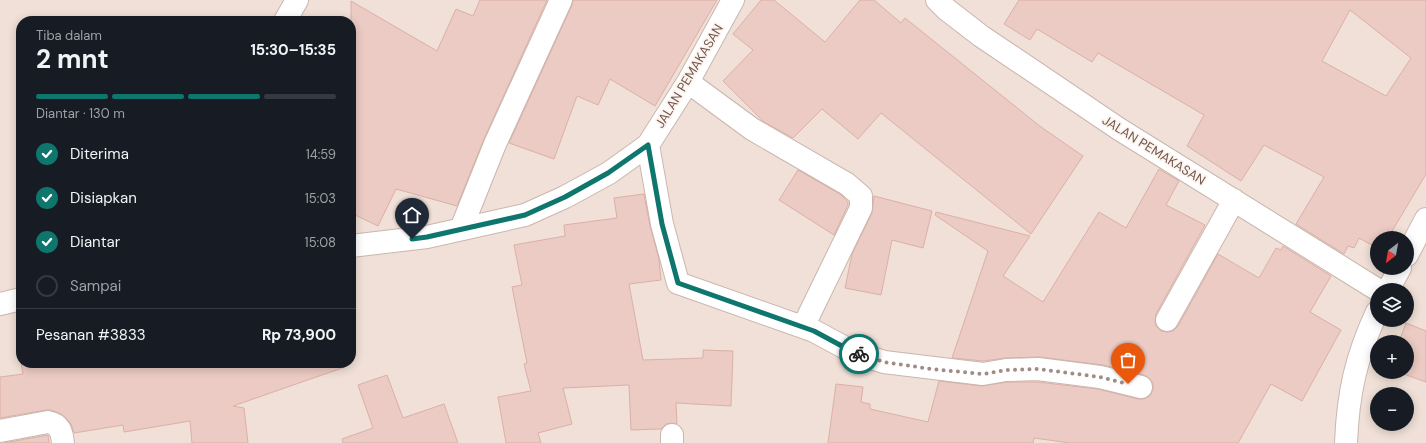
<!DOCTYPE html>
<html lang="id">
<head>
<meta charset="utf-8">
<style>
  :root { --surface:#171b24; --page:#20242c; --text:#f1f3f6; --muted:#9ea1a6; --line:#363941; --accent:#0f766e }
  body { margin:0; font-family:"DM Sans",sans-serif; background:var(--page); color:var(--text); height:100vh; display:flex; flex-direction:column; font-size:15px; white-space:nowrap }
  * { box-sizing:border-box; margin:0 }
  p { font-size:13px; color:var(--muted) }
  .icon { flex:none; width:22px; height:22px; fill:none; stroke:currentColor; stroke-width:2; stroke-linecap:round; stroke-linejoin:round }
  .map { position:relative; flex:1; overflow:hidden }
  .panel { position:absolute; left:16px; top:16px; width:340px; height:352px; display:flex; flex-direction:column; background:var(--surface); border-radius:16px; box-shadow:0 2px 10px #0003 }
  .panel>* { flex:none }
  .needle { width:26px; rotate:211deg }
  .controls { position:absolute; left:1370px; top:231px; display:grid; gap:8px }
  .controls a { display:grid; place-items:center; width:44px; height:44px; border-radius:50%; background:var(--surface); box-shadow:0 2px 10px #0003; font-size:20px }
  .pin { position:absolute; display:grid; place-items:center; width:34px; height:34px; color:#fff; margin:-41px -17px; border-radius:50% 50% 50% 0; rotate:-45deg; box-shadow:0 0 4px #0007 }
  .pin .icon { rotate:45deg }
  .courier { position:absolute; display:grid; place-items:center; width:40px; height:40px; margin:-20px; border:3px solid #0f766e; border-radius:50%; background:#fff; color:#222; box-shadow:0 1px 5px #0007 }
  .head em { font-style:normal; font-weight:700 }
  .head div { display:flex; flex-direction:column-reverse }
  .head { display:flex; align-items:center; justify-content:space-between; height:68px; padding:0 20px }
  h1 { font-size:26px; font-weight:700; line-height:30px }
  .bar { display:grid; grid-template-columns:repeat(4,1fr); gap:6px 4px; align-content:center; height:48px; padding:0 20px }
  .bar i { height:5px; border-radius:3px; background:var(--line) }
  .bar .active { background:var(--accent) }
  .bar p { grid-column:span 4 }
  .line { display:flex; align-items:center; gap:10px; padding:0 20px; border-top:1px solid var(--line) }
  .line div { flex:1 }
  ol { padding:0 20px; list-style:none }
  li { display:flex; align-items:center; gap:12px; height:44px }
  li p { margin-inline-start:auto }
  li .icon { padding:4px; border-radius:50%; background:var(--accent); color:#fff; stroke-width:4 }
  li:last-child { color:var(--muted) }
  li i { width:22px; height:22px; border:2px solid var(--line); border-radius:50% }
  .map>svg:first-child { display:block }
  .residential { fill:#f0e0d7; fill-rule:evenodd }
  .building { fill:#ebcbc3; stroke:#dbb0a6; fill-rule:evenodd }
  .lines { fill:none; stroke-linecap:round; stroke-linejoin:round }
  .minor-casing { stroke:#cab6af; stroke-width:24 }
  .minor { stroke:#fff; stroke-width:22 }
  .done { stroke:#a08b85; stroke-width:4; stroke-dasharray:0 7.2 }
  .route { stroke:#0f766e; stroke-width:5 }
  .labels { text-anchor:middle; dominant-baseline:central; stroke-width:3.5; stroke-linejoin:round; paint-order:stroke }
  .street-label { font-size:13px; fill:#70554f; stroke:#fdf4ee }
</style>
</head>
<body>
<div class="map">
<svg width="1426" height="443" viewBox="0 0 1426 443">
  <rect width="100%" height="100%" fill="#f9efe8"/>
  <path class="residential" d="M0 0H1426V443H0ZM21 21H351V363H21ZM1377 238H1407V268H1377ZM1377 290H1407V320H1377ZM1377 342H1407V372H1377ZM1377 394H1407V424H1377Z"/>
  <path class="building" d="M480 0H547L484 139 457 206 396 189 378 226 351 213V1L437 51 456 9 473 16Z
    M573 0H717L655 106 610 79 598 105 577 96 554 159 509 143 572 5Z
    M761 0H774L825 42 860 0H874L901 23 905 18 1041 127 1083 156 1031 234 881 113 858 139 822 109 793 138 764 122 723 81 753 50 733 34Z
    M1019 0H1426V174L1388 238H1377V248L1359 238 1354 248 1348 246 1344 254 1296 224 1324 177 1264 145 1241 181 1187 146 1204 115 1098 53 1092 62 1037 29 1030 40 1004 24ZM1350 10 1411 58 1386 96 1322 61Z
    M1159 169 1179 181 1166 205 1205 225 1156 314 1155 321 1156 326 1161 331 1168 332 1173 331 1178 326 1218 254 1259 278 1276 248 1281 250 1283 246 1331 276 1310 312 1341 330 1302 401 1271 384 1238 443H1070L1034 438 1033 443H828L836 384 863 387 861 402 870 404V409L928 422 939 381 982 386 1007 382H1037L1098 389 1138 399H1144L1150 396 1153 390V383L1149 378 1144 375 1103 365 1039 357 1006 358 983 361 952 358 988 251 935 215 936 212 1030 236 1003 276 1043 302 1099 212 1126 228Z
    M798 170 840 194 848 202V205L834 235 779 200Z
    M644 194 650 226 659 259 661 280 629 284 643 360 703 358V350L733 351 731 406 676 403 677 424 672 423 666 424 661 429 631 430 629 385 563 388 572 424 538 433 541 443H506L498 397 531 391 524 364 527 363 512 287 522 285 514 245 565 236 564 225 617 218 614 198Z
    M874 196 932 211 923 248 892 240 881 295 845 288 852 254 872 213Z
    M1406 323 1426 331V382L1398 372H1407V342H1399Z
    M21 363H345V367L233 406 244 408 248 443H192L190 421 124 432 123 425 74 433 71 424 66 418 61 414 51 410H46L0 418V377L23 374Z
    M387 375 403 418 444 404 458 443H343L342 439 373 428 358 385Z
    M48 435 49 443H4Z"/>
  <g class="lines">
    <g class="minor-casing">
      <path id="minor" d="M937 0 946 9 981 36 1119 129 1378 290
        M285 21 297 0
        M688 82 752 129 847 184 861 196V208L803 327
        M648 145 662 224 678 283 814 331 853 352 884 362 983 374 1006 370 1038 369 1100 377 1141 387
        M461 229 495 144 561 0
        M351 246 427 237 525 215 565 197 609 173 648 145 688 82 733 0
        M1407 255 1426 219
        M1388 290 1400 268
        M0 304 21 299
        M1167 320 1234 200
        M0 431 48 422C60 424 62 433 63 443
        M672 435V443
        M1346 443C1348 393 1356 357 1377 312"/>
    </g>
    <use href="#minor" class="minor"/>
  </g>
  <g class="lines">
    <path class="done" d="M859 354 884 362 931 369 983 374 1006 370 1038 369 1100 377 1128 384"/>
    <path class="route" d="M412 239 427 237 525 215 565 197 608 173 648 145 662 224 678 283 814 331 853 352 859 354"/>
  </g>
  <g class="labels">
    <g class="street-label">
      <text transform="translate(689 76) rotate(-59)">JALAN PEMAKASAN</text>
      <text transform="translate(1154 150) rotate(32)">JALAN PEMAKASAN</text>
    </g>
  </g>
</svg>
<div class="controls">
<a><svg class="needle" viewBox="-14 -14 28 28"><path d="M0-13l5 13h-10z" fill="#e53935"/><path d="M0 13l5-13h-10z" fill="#9ea1a6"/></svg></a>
<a><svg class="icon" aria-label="layers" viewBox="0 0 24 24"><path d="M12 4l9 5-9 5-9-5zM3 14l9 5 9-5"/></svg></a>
<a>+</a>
<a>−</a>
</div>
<div class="pin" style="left:1128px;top:384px;background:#ea580c"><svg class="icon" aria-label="bag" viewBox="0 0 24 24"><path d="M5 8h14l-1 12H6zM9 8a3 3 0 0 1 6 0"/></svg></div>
<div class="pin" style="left:412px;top:239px;background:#1f2937"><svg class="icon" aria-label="home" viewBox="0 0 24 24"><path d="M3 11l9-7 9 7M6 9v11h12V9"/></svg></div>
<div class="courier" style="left:859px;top:354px"><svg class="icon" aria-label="bike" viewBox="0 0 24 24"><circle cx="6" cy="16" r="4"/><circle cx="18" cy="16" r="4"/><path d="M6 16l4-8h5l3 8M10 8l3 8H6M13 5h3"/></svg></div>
<section class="panel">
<div class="head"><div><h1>2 mnt</h1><p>Tiba dalam</p></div><em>15:30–15:35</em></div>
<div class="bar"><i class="active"></i><i class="active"></i><i class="active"></i><i></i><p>Diantar · 130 m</p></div>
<ol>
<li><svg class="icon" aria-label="check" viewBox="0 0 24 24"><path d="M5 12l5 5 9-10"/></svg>Diterima<p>14:59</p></li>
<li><svg class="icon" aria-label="check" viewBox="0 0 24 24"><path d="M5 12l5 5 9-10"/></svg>Disiapkan<p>15:03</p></li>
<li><svg class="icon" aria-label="check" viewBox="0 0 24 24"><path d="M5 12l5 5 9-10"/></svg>Diantar<p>15:08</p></li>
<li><i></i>Sampai</li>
</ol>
<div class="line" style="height:52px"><div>Pesanan #3833</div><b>Rp 73,900</b></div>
</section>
</div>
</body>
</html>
